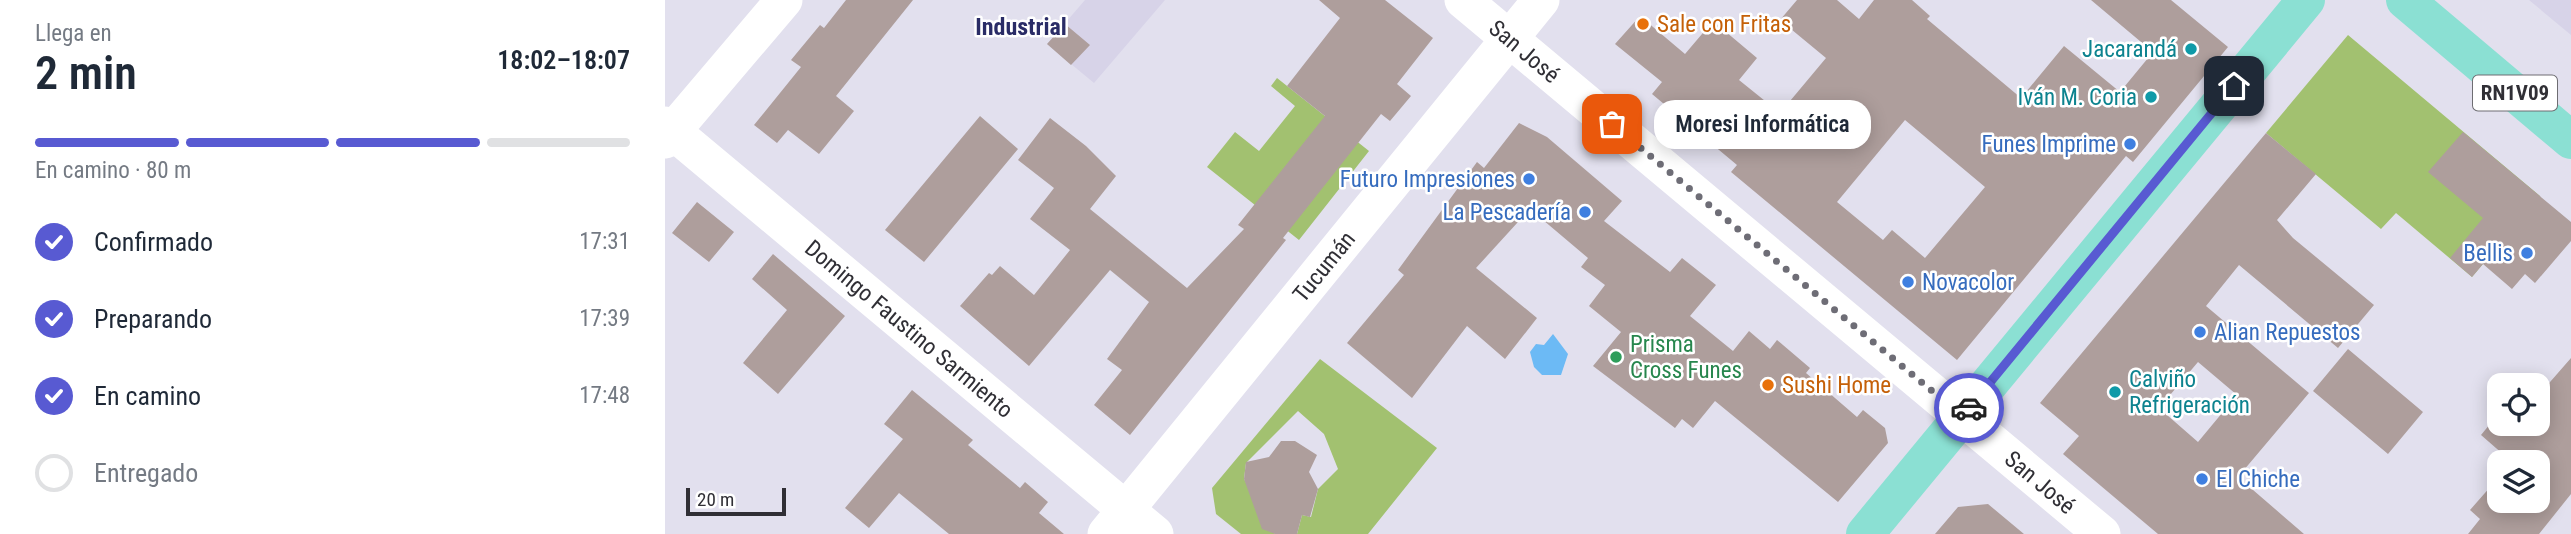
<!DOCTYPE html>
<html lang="es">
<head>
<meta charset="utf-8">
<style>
  :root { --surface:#fff; --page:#f2f2f3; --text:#1f2937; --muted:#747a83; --line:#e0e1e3; --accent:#585ad2 }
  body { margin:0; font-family:"Roboto Condensed",sans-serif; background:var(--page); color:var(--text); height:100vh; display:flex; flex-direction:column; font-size:26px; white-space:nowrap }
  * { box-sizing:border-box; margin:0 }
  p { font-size:23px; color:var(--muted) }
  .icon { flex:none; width:38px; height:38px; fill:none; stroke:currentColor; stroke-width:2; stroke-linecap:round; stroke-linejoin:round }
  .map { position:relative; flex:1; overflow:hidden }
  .panel { display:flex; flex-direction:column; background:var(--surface); width:665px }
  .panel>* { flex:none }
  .tools { position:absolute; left:1822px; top:373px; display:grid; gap:14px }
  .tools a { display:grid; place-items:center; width:63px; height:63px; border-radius:14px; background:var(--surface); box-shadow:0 4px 18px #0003; font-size:35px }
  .scale { position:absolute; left:21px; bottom:18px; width:100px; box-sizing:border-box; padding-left:7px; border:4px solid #302f35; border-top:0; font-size:19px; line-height:24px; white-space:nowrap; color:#302f35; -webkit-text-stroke:5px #fff; paint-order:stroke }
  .pin { position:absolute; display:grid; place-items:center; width:60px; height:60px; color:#fff; margin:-30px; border-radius:14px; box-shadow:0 4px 10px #0006 }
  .courier { position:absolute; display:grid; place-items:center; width:70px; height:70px; margin:-35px; border:5px solid #585ad2; border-radius:50%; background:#fff; color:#222; box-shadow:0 2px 9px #0007 }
  .bubble { position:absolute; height:49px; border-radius:21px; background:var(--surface); box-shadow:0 4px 18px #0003; font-size:23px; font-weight:600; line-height:49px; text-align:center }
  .summary em { font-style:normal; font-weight:600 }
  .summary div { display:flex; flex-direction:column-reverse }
  .summary { display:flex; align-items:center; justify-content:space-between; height:119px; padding:0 35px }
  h1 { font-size:46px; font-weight:600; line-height:52px }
  .bar { display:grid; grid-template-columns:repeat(4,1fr); gap:10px 7px; align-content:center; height:84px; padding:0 35px }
  .bar i { height:9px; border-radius:5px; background:var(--line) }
  .bar .on { background:var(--accent) }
  .bar p { grid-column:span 4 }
  ol { padding:0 35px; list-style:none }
  li { display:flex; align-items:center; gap:21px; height:77px }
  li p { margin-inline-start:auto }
  li .icon { padding:7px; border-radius:50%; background:var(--accent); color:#fff; stroke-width:4 }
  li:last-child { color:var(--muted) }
  li i { width:38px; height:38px; border:4px solid var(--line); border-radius:50% }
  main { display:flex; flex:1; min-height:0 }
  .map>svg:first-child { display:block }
  .built { fill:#d7d3e8 }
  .green { fill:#a2c170 }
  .water { fill:#6cbaf5 }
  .building { fill:#ae9e9c; fill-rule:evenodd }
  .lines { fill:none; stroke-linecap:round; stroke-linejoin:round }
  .minor { stroke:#fff; stroke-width:37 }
  .major { stroke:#8be0d3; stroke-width:38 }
  .done { stroke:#6e6d76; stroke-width:7; stroke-dasharray:0 12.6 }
  .route { stroke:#585ad2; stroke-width:9 }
  .food-dot { fill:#e8710a; stroke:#fff; stroke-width:2.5 }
  .culture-dot { fill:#0f9aa8; stroke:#fff; stroke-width:2.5 }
  .shop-dot { fill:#3f7fe0; stroke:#fff; stroke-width:2.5 }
  .leisure-dot { fill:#2e9e5b; stroke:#fff; stroke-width:2.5 }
  .labels { text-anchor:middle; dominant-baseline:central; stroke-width:5; stroke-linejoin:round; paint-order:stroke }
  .shield { fill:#fff; stroke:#6e6d72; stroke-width:2 }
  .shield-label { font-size:21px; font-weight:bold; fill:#302f35 }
  .food-label { font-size:23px; fill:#c56008; stroke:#fff; text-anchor:start }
  .culture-label { font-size:23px; fill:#0d838f; stroke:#fff; text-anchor:end }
  .street-label { font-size:23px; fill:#302f35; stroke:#fff }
  .shop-label { font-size:23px; fill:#366cbe; stroke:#fff; text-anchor:end }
  .leisure-label { font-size:23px; fill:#27864d; stroke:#fff; text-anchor:start }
  .neighbourhood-label { font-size:24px; font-weight:bold; fill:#2a2c66; stroke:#fff }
</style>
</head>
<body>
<main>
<section class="panel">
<div class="summary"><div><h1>2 min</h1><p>Llega en</p></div><em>18:02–18:07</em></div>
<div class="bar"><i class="on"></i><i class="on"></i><i class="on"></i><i></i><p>En camino · 80 m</p></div>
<ol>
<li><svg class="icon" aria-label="check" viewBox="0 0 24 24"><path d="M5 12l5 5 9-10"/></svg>Confirmado<p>17:31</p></li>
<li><svg class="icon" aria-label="check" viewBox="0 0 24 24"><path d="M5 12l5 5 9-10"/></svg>Preparando<p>17:39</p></li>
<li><svg class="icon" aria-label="check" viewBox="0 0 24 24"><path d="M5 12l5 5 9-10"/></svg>En camino<p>17:48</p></li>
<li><i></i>Entregado</li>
</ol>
</section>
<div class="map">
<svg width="1906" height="534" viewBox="0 0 1906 534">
  <rect width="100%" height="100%" fill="#e2e0ee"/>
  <path class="built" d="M420 0H500L429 83 382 44Z
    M1864 0H1906V35Z"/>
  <path class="green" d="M1683 35 1875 196 1807 277 1731 213 1716 229 1601 133Z
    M612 78 704 151 634 240 542 167 570 132 594 151 630 106 606 86Z
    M655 359 772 448 703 534H632L637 515 646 517 653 489 673 469 659 434 633 411 581 463 579 479 610 534H576L551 514 547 488Z"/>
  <path class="water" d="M888 334 903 354 896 375H877L869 367 865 352 871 344 879 345Z"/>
  <path class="building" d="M181 0H248L171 96 189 111 154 154 123 130 112 143 89 125 136 67 126 60 155 25 159 28Z
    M654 0H720L768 38 732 84 746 96 725 121 716 114 618 238 621 240 465 435 429 405 457 370 442 359 484 302 445 270 364 366 295 306 324 273 327 275 335 266 369 295 405 250 365 219 389 188 353 160 385 118 421 146 451 176 425 209 522 288 579 229 573 225 660 116 622 86 675 18Z
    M1132 0H1172L1194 19 1209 0H1247L1265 16 1262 19 1356 98 1399 46 1455 92 1488 52 1426 0H1506L1563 47 1468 162 1461 156 1292 360 1066 172 1072 165 987 94 997 82 950 44 975 16 1020 54 1048 21 1092 58 1074 80 1115 113 1161 58 1115 20ZM1240 120 1320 187 1260 258 1227 230 1218 240 1172 202Z
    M400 24 425 45 406 65 382 44Z
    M315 116 353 149 259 262 220 230Z
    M854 123 882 137 957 201 939 221 1005 272 1017 258 1051 285 1025 316 1068 351 1084 331 1105 349 1112 340 1145 368 1141 373 1192 417 1198 410 1220 428 1223 443 1173 502 1050 401 1028 428 1017 419 1010 428 928 366 956 332 924 306 940 285 916 267 923 258 865 209 811 268 872 318 840 359 802 326 747 398 682 343 739 275 733 270 812 162 819 168Z
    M1798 132 1906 222V241L1870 283 1860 274 1847 289 1818 264 1807 277 1785 258 1818 218 1763 172Z
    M1601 133 1651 174 1612 220 1628 238 1709 305 1673 348 1574 265 1541 306 1644 393 1573 477 1639 534H1493L1398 454 1414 436 1375 403ZM1533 362 1572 395 1533 442 1494 408Z
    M32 202 69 232 44 262 7 233Z
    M108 254 180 316 113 394 78 363 122 310 87 279Z
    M1683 349 1758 412 1723 454 1648 391Z
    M1906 358V494L1874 534H1803L1815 519 1805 510 1834 477V500H1872V462H1847L1816 435 1834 413V424H1872V397Z
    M247 390 308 440 303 445 355 488 360 482 383 502 374 513 399 534H284L234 493 204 528 180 508 238 439 219 424Z
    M616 441H630L652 455 644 472 653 489 645 517 637 515 632 534H610L597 529 579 479 581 462 604 457Z
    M1323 504 1359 534H1270L1293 507Z"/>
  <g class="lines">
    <g class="minor">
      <path id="s1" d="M798 0 1437 534"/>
      <path id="s2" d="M0 125 490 534"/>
      <path d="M0 140 119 0"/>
      <path id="s3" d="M441 534 876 0"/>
    </g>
    <path class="major" d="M1740 0 1906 140
      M1200 534 1641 0"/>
  </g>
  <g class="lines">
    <path class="done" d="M947 124 1297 416 1304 408"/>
    <path class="route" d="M1304 408 1569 86"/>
  </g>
  <g class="food-dot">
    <circle cx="978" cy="24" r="7"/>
    <circle cx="1103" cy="385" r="7"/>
  </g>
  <g class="culture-dot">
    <circle cx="1526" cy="49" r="7"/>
    <circle cx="1486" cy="97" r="7"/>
    <circle cx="1450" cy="392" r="7"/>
  </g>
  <g class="shop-dot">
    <circle cx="1465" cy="144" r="7"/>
    <circle cx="864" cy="179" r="7"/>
    <circle cx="920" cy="212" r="7"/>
    <circle cx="1862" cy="253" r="7"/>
    <circle cx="1243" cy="282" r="7"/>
    <circle cx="1535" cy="332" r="7"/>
    <circle cx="1537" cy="479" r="7"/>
  </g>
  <circle class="leisure-dot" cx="951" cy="357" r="7"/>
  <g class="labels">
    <rect class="shield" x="1808" y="75.5" width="84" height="35" rx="5"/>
    <g class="shield-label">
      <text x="1850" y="93">RN1V09</text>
    </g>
    <g class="food-label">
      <text x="992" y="24">Sale con Fritas</text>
      <text x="1117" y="385">Sushi Home</text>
    </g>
    <g class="culture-label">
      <text x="1512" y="49">Jacarandá</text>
      <text x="1472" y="97">Iván M. Coria</text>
      <text x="1464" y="379" text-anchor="start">Calviño<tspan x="1464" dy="26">Refrigeración</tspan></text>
    </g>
    <g class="street-label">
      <text stroke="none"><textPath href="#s1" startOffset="80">San José</textPath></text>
      <text stroke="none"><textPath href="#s3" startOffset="345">Tucumán</textPath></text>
      <text stroke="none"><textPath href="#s2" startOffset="318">Domingo Faustino Sarmiento</textPath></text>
      <text stroke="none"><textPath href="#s1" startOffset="752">San José</textPath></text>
    </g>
    <g class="shop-label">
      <text x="1451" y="144">Funes Imprime</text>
      <text x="850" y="179">Futuro Impresiones</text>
      <text x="906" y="212">La Pescadería</text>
      <text x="1848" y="253">Bellis</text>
      <text x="1257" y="282" text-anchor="start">Novacolor</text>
      <text x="1549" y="332" text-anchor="start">Alian Repuestos</text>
      <text x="1551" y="479" text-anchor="start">El Chiche</text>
    </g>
    <g class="leisure-label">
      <text x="965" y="344">Prisma<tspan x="965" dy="26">Cross Funes</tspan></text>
    </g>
    <g class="neighbourhood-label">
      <text x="356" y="27">Industrial</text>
    </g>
  </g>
</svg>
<div class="tools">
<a><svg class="icon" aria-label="locate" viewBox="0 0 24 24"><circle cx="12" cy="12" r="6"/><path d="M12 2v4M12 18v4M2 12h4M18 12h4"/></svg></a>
<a><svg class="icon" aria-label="layers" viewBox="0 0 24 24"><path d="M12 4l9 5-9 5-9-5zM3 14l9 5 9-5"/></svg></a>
</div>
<div class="scale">20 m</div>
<div class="pin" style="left:947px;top:124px;background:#ea580c"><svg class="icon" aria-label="bag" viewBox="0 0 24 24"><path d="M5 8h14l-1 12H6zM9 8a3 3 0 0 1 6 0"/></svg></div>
<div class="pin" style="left:1569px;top:86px;background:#1f2937"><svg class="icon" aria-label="home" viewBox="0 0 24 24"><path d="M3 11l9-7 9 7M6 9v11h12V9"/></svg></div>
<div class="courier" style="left:1304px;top:408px"><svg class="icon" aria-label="car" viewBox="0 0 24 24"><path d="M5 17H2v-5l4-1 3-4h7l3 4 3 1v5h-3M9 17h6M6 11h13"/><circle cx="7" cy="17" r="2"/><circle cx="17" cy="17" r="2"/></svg></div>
<div class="bubble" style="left:989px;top:100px;width:217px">Moresi Informática</div>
</div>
</main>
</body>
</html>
